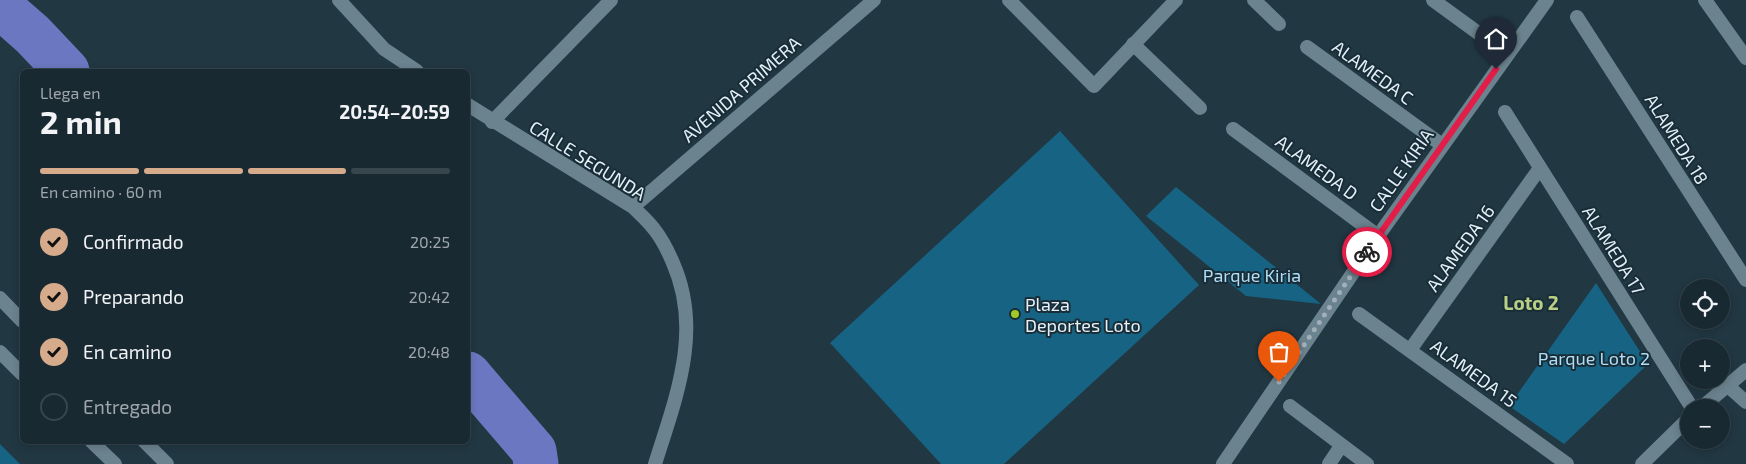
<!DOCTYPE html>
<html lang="es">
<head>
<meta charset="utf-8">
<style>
  :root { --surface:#192932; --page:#22313a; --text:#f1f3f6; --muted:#9fa6ac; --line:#37454d; --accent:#d6ab8b }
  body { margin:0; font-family:"Exo 2",sans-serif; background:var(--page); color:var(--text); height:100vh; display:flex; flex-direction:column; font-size:19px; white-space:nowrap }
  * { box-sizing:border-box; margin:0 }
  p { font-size:16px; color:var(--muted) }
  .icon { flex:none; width:28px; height:28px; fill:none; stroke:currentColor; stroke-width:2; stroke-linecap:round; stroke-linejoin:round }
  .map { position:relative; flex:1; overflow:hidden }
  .drawer { position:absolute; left:20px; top:69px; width:450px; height:375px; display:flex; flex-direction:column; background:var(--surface); border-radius:8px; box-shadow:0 2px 8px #0003,0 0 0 1px var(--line) }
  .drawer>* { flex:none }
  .controls { position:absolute; left:1680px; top:279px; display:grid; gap:10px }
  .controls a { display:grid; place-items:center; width:50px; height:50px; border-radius:50%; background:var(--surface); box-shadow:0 2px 8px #0003,0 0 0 1px var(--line); font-size:25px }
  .pin { position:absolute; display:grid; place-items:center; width:42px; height:42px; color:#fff; margin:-51px -21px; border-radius:50% 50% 50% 0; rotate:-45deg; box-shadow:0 0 5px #0007 }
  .pin .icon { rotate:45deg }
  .courier { position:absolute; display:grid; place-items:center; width:50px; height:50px; margin:-25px; border:4px solid #e11d48; border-radius:50%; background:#fff; color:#222; box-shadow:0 1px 6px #0007 }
  .overview em { font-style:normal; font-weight:700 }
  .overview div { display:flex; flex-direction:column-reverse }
  .overview { display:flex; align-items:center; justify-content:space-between; height:85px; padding:0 20px }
  h1 { font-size:32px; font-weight:700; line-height:38px }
  .bar { display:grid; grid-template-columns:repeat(4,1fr); gap:8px 5px; align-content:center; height:60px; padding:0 20px }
  .bar i { height:6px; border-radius:4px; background:var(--line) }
  .bar .selected { background:var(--accent) }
  .bar p { grid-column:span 4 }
  ol { padding:0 20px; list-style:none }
  li { display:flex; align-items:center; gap:15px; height:55px }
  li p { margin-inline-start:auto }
  li .icon { padding:5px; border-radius:50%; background:var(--accent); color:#111; stroke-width:4 }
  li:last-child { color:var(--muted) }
  li i { width:28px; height:28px; border:2px solid var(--line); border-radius:50% }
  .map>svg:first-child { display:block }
  .green { fill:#176383 }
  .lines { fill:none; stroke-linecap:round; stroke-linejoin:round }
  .river { stroke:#6b77c0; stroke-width:45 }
  .service { stroke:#6b838f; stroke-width:14 }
  .minor { stroke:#6b838f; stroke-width:14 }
  .secondary { stroke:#6b838f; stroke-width:14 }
  .done { stroke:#a0afb8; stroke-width:5; stroke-dasharray:0 9 }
  .route { stroke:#e11d48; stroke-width:6 }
  .poi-dot { fill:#a3c926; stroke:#182d37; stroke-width:2 }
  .labels { text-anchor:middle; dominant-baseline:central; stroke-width:4; stroke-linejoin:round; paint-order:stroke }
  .street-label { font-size:18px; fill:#e4f0f8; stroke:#182d37 }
  .park-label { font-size:18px; fill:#b1ddf5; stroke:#182d37 }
  .poi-label { font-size:18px; fill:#e4f0f8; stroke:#182d37; text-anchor:start }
  .neighbourhood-label { font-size:19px; font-weight:bold; fill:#b8cf85; stroke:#182d37 }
</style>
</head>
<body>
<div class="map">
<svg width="1746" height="464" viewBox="0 0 1746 464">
  <rect width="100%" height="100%" fill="#213742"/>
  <path class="green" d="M1060 131 1199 285 1004 464H941L830 343Z
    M1176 187 1321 304 1246 296 1146 216Z
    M1596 283 1648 364 1564 444 1509 406Z
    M0 444 20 464H0Z"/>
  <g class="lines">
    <path class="river" d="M0 6 33 35 67 71
      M468 374 534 451 536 464"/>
    <path class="service" d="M1254 0 1279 24
      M1433 0 1507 54
      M1705 0 1746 58
      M1577 17 1746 280
      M1133 44 1200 108
      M1307 47 1442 145
      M1505 112 1692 408
      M1233 129 1378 236
      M1359 314 1567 464
      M1410 350 1540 168
      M1728 386 1746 402
      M1290 406 1367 464
      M1329 464 1341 446"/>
    <path class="minor" d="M339 0 384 49 417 71
      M1009 0 1094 86 1176 0
      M468 105 633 207C640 214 648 221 654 229 662 239 668 251 673 263 703 331 676 397 655 464
      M492 122 611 0
      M633 207 874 0
      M1701 408 1746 370
      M1223 464 1378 236 1547 0
      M1642 464 1689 418"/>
    <path class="secondary" d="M0 298 22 321
      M0 352 22 374
      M91 441 115 464
      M144 441 167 464"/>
  </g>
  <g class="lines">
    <path class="done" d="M1279 382 1367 252"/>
    <path class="route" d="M1367 252 1496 69"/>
  </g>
  <circle class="poi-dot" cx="1015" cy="314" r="5"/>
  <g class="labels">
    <g class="street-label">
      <text transform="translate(1373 72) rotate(36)">ALAMEDA C</text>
      <text transform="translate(741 89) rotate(-41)">AVENIDA PRIMERA</text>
      <text transform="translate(1677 139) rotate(58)">ALAMEDA 18</text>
      <text transform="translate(588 160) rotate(32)">CALLE SEGUNDA</text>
      <text transform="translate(1317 167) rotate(36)">ALAMEDA D</text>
      <text transform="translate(1401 170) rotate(-55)">CALLE KIRIA</text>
      <text transform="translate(1460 248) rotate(-54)">ALAMEDA 16</text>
      <text transform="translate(1614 250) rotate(58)">ALAMEDA 17</text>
      <text transform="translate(1474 373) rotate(36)">ALAMEDA 15</text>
    </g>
    <g class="park-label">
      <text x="1252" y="275">Parque Kiria</text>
      <text x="1594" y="358">Parque Loto 2</text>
    </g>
    <g class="poi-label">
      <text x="1025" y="304">Plaza<tspan x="1025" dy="21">Deportes Loto</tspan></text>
    </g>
    <g class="neighbourhood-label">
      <text x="1531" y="302">Loto 2</text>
    </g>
  </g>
</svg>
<div class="controls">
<a><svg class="icon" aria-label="locate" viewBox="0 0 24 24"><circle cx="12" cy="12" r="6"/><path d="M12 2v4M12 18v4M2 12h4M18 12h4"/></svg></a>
<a>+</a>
<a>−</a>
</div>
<div class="pin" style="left:1279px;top:382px;background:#ea580c"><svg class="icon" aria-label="bag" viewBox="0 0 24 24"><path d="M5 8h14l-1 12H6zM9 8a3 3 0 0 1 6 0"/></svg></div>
<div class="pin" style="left:1496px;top:69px;background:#1f2937"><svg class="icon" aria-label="home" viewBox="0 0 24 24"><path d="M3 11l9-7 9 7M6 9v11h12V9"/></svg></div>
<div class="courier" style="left:1367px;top:252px"><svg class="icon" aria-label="bike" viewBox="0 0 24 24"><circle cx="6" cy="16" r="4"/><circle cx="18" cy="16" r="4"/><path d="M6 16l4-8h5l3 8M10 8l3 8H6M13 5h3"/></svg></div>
<section class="drawer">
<div class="overview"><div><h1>2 min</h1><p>Llega en</p></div><em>20:54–20:59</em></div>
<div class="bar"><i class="selected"></i><i class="selected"></i><i class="selected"></i><i></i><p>En camino · 60 m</p></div>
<ol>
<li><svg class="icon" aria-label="check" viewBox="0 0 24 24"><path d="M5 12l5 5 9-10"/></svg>Confirmado<p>20:25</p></li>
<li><svg class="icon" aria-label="check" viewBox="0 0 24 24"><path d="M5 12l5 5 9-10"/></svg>Preparando<p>20:42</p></li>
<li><svg class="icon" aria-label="check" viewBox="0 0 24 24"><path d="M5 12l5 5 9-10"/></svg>En camino<p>20:48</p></li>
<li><i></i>Entregado</li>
</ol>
</section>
</div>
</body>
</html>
